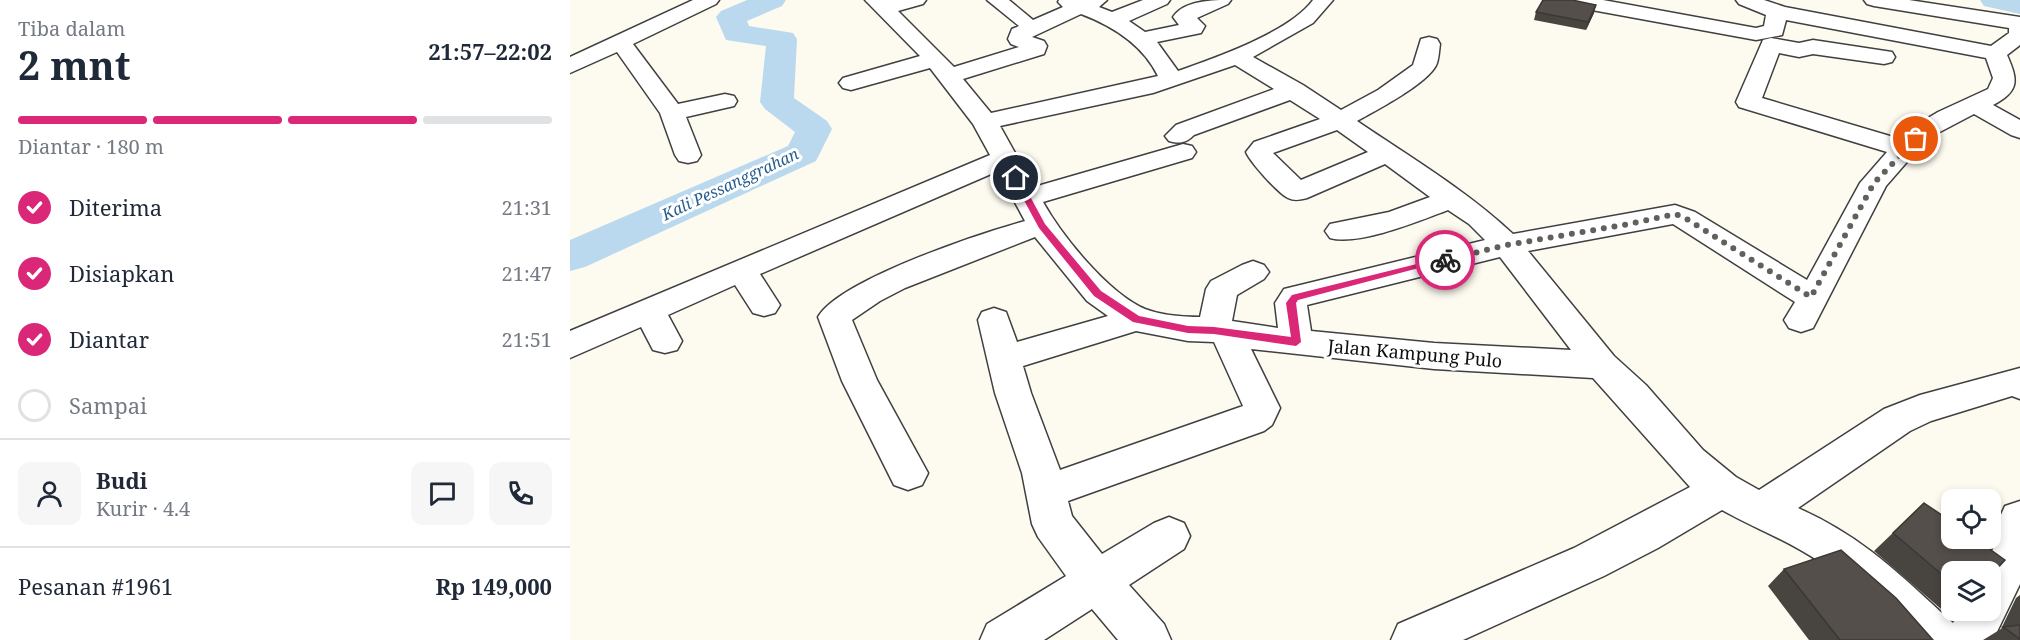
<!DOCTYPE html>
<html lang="id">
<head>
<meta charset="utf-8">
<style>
  :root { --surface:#fff; --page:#f6f6f7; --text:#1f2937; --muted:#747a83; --line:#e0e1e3; --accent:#db2777 }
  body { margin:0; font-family:"Noto Serif",serif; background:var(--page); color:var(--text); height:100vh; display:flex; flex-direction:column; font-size:22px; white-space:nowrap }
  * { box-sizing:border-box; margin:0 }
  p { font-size:20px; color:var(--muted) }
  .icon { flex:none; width:33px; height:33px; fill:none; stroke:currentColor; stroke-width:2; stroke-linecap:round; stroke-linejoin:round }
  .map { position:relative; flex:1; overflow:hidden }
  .sheet { display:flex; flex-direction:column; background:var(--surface); width:570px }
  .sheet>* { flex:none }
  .controls { position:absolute; left:1371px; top:489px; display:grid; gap:12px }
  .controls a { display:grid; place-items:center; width:60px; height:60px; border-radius:12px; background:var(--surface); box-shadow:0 3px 9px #0003; font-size:30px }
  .pin { position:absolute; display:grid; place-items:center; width:51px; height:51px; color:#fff; margin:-26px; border:3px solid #fff; border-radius:50%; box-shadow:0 2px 6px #0007 }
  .courier { position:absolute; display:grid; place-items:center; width:60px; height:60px; margin:-30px; border:4px solid #db2777; border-radius:50%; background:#fff; color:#222; box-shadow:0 2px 8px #0007 }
  .head em { font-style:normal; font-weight:700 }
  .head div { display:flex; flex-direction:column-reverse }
  .head { display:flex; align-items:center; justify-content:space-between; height:102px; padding:0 18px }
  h1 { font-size:39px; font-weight:700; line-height:45px }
  .bar { display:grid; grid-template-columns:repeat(4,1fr); gap:9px 6px; align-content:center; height:72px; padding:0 18px }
  .bar i { height:8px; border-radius:4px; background:var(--line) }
  .bar .selected { background:var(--accent) }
  .bar p { grid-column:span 4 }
  .line { display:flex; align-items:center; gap:15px; padding:0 18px; border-top:2px solid var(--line) }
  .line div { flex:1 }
  .round { display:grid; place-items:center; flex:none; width:63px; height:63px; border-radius:12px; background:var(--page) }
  ol { padding:0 18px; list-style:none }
  li { display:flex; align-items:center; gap:18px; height:66px }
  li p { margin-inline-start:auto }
  li .icon { padding:6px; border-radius:50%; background:var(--accent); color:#fff; stroke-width:4 }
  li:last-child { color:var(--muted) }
  li i { width:33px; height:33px; border:3px solid var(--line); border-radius:50% }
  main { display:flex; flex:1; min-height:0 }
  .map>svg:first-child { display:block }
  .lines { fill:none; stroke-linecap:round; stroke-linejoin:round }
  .river { fill:#bad9ee; fill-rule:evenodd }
  .minor-casing { stroke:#404040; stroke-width:3 }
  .minor { fill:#fff; fill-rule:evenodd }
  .wall { fill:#484440 }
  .shaded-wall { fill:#3b3734 }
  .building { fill:#544f4b; stroke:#3b3734; stroke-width:1.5 }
  .route { fill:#db2777 }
  .done { stroke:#61605c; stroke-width:6; stroke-dasharray:0 10.8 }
  .labels { text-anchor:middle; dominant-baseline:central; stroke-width:6; stroke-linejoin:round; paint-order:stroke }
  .far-water-label { font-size:16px; font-style:italic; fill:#275e8e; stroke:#fff }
  .street-label { font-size:18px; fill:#0d0d0d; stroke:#fff }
</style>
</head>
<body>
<main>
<section class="sheet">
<div class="head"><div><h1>2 mnt</h1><p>Tiba dalam</p></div><em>21:57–22:02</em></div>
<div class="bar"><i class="selected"></i><i class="selected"></i><i class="selected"></i><i></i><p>Diantar · 180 m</p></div>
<ol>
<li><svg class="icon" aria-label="check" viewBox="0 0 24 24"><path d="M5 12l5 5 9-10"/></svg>Diterima<p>21:31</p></li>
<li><svg class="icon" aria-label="check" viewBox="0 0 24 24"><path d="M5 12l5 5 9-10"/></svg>Disiapkan<p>21:47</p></li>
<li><svg class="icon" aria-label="check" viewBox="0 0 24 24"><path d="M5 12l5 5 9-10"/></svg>Diantar<p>21:51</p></li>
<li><i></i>Sampai</li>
</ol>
<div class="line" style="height:108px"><a class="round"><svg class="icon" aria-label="person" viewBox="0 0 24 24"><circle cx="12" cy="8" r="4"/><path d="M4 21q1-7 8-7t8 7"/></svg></a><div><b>Budi</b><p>Kurir · 4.4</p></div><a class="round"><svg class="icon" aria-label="chat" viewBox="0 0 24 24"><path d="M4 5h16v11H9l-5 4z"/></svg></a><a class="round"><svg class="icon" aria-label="phone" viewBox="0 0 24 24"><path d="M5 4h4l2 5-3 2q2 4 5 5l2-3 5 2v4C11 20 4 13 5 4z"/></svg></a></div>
<div class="line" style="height:78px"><div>Pesanan #1961</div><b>Rp 149,000</b></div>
</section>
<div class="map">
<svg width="1450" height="640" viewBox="0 0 1450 640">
  <rect width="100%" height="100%" fill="#fdfaef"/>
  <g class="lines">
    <path class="river" d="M177 0H216L212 6 177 21 179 26 223 33 227 39 224 98 257 121 262 129 246 161 15 267 0 271V240L218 146 225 132 195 109 190 102 196 46 156 40 146 17 151 11Z
      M1410 0H1450V14L1414 6Z"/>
    <g class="minor-casing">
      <path id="minor" d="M123 0H149L146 4 63 44 108 104 155 94 164 96 167 101 164 106 116 117 131 155 127 161 118 163 109 161 105 155 90 113 47 52 0 73V57Z
        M295 0H356L353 4 328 11 384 67 449 47 441 44 438 39 442 29 449 26 417 0H439L463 20 493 7 488 2 489 0H537L529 7 542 12 573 0H600L597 4 559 21 575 32 609 25 603 17C614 0 643 0 661 0L658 4 627 18 635 26 631 33 587 42 608 71C645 58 720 32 743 0H763L743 23 683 57 733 85 771 110 808 90 843 65 851 39 859 37 867 39 870 44C869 50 869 57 867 63 861 82 805 111 787 121 840 157 896 190 943 234L1105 205 1125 212 1237 280 1290 183 1317 152 1169 107 1166 102 1193 40 1201 38 1229 43 1243 40 1322 52 1325 57 1322 62 1314 64 1243 54 1229 57 1209 53 1192 98 1330 139 1348 124 1368 112 1418 89 1423 78 1416 58 1216 20 1212 35 1186 40 1000 6 993 4 990 0H1033L1186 28 1194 26 1196 15 1169 4 1166 0H1194L1215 7 1421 46 1439 33V28L1304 6 1297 4 1294 0H1339L1450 17V45L1437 55C1448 80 1450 91 1423 105L1450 120V138L1441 135 1404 114 1366 134 1343 155 1316 186 1243 328 1231 332 1219 328 1214 320 1225 302 1103 224 958 251 1044 356 1076 385 1133 450 1166 477 1189 490 1314 409 1350 395 1450 368V399L1442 396 1361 421 1340 431 1228 508C1295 538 1330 575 1383 623L1390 610H1420V572H1411L1424 547 1429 519 1435 506 1450 501V584L1423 640H1335C1309 614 1284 586 1254 565 1222 542 1186 529 1152 510L1088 548 1034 576 893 640H821L828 624 1004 548 1120 487 1023 378 864 369 681 349 710 408 702 425 694 431 498 501 502 516 532 554 584 523 599 517 614 523 620 536 614 549 559 585 594 624 601 640H548L522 609 474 640H410L417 624 496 576 468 537 462 524 452 473 425 393 408 320 412 312 424 308 436 312 447 342 538 316 517 301 465 237 335 288 310 301 282 320 307 380 358 473 352 485 338 490 324 485 272 381 248 317C269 280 411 233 455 221L428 171 190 274 210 305 205 313 194 316 183 313 165 285 98 315 112 341 107 350 95 353 83 350 71 327 0 358V331L420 155 403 124 360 68 281 90 273 88 269 83 273 78 350 56ZM511 14C543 26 573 45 588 76L421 113 393 79 474 54 477 46 474 41 462 37ZM665 65 704 89 606 125 595 136 599 141C610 144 616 143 624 135L720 100 750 119 684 142 676 152C680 162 708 193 718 198 724 201 730 200 737 198L815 164 860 197 819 212 760 224 755 231 760 238C789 246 849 221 878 210L899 224 915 240 714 289 705 303 708 328 662 321 667 295 694 279 699 272 694 265 683 261 672 265 641 281 636 289 630 317C613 317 590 315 575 309 538 293 492 236 473 202L622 158 626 152 622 146 613 144 464 187 430 126 583 93ZM767 130 798 152 731 180 703 153ZM930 257 1001 350 864 343 741 331 737 305ZM566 331 618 341 644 342 673 406 490 470 461 393 453 366Z"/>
    </g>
    <use href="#minor" class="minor"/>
  </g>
  <path class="wall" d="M1026 5 1024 13 1016 30 964 20 966 12Z
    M1354 503 1382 572V610H1384L1378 615 1304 551Z
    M1214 569 1363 640H1239L1198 586Z
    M1450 595V640H1413L1431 629 1446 598Z"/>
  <path class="shaded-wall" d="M1026 5 1024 13 1016 30 1018 22Z"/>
  <path class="building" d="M973 0H1002L1026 5 1018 22 966 12Z
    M1354 503 1382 522V538H1404L1435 560 1420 576V572H1382V583L1323 533Z
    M1271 550 1326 598 1363 640H1270L1214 569Z
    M1450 625V639L1433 627Z"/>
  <path class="route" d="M443 176H449L475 224 531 291 569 316 618 326 644 327 721 337 716 303 722 295 875 257 879 260 728 300 726 303 731 342 726 346 644 334 618 333 563 322 524 296 469 228 442 178Z"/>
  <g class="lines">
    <path class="done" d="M875 260 937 245 1059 224 1105 214 1115 218 1241 297 1304 183 1346 139"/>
  </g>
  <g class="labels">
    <g class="far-water-label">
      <text transform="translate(160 184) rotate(-25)">Kali Pessanggrahan</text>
    </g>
    <g class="street-label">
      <text transform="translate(845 353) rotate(5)">Jalan Kampung Pulo</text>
    </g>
  </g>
</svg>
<div class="controls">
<a><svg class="icon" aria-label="locate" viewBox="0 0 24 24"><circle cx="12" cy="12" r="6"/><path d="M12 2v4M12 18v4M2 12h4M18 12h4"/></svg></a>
<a><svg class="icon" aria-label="layers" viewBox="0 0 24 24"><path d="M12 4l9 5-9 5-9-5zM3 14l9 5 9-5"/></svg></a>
</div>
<div class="pin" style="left:1346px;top:139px;background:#ea580c"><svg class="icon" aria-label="bag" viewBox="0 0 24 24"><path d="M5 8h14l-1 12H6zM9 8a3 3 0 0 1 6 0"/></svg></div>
<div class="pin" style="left:446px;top:178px;background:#1f2937"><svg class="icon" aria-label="home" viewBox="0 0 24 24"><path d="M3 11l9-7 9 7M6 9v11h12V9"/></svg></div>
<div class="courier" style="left:875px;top:260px"><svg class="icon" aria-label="bike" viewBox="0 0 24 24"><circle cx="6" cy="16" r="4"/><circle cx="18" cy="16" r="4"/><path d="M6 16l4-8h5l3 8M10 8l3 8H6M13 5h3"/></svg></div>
</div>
</main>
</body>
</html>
